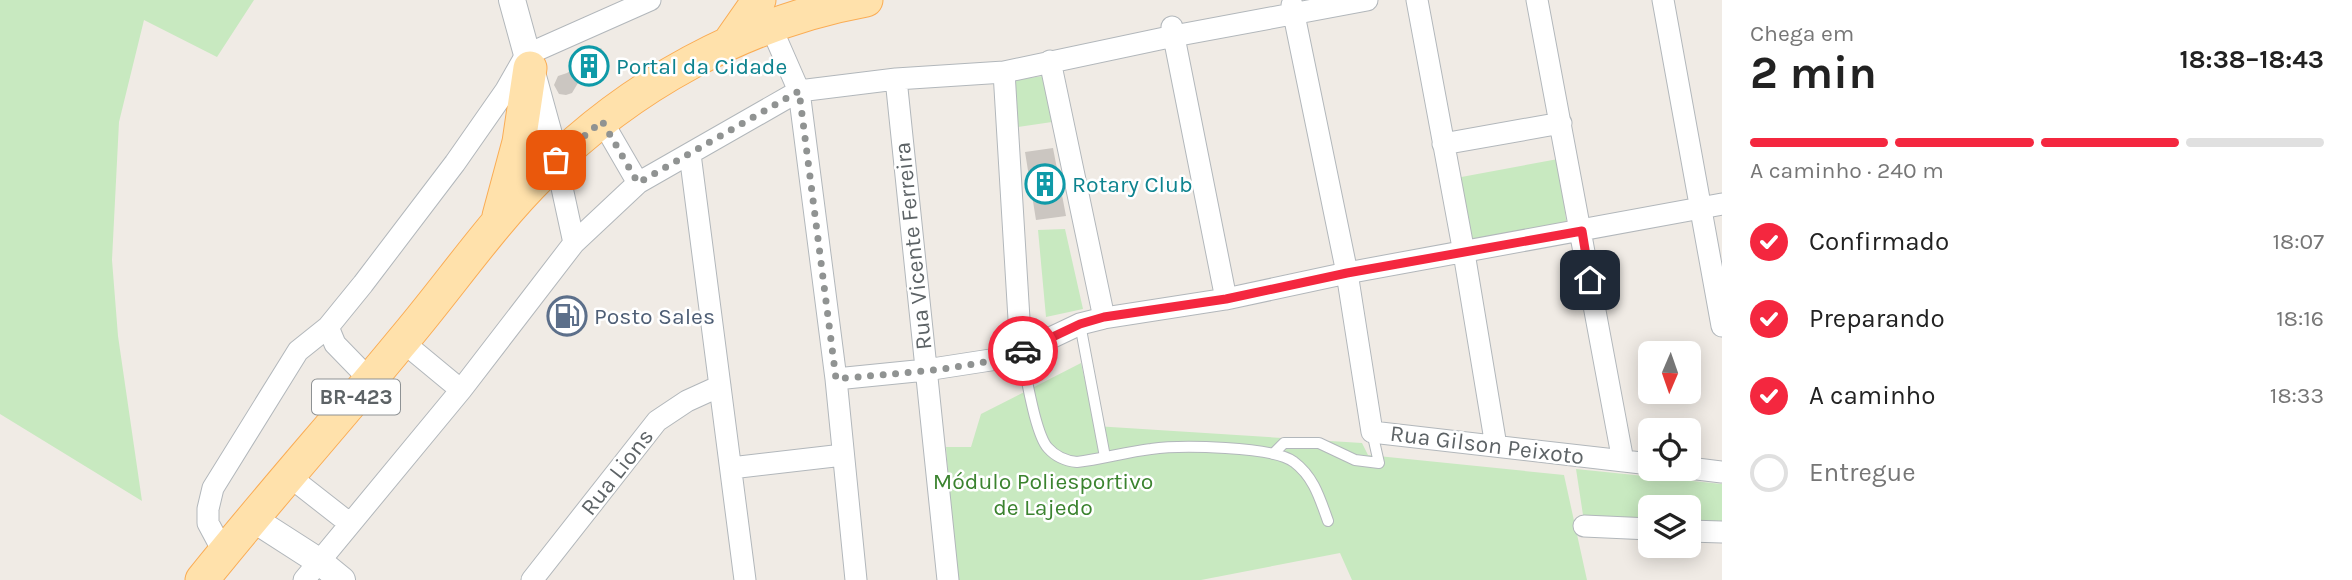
<!DOCTYPE html>
<html lang="pt">
<head>
<meta charset="utf-8">
<style>
  :root { --surface:#fff; --page:#f2f2f2; --text:#222; --muted:#767676; --line:#e0e0e0; --accent:#f4273f }
  body { margin:0; font-family:Karla,sans-serif; background:var(--page); color:var(--text); height:100vh; display:flex; flex-direction:column; font-size:26px; white-space:nowrap }
  * { box-sizing:border-box; margin:0 }
  p { font-size:23px; color:var(--muted) }
  .icon { flex:none; width:38px; height:38px; fill:none; stroke:currentColor; stroke-width:2; stroke-linecap:round; stroke-linejoin:round }
  .map { position:relative; flex:1; overflow:hidden }
  .side { display:flex; flex-direction:column; background:var(--surface); width:630px }
  .side>* { flex:none }
  .needle { width:46px; rotate:182deg }
  .fabs { position:absolute; left:1638px; top:341px; display:grid; gap:14px }
  .fabs a { display:grid; place-items:center; width:63px; height:63px; border-radius:10px; background:var(--surface); box-shadow:0 4px 18px #0003; font-size:35px }
  .pin { position:absolute; display:grid; place-items:center; width:60px; height:60px; color:#fff; margin:-30px; border-radius:14px; box-shadow:0 4px 10px #0006 }
  .courier { position:absolute; display:grid; place-items:center; width:70px; height:70px; margin:-35px; border:5px solid #f4273f; border-radius:50%; background:#fff; color:#222; box-shadow:0 2px 9px #0007 }
  .headline em { font-style:normal; font-weight:700 }
  .headline div { display:flex; flex-direction:column-reverse }
  .headline { display:flex; align-items:center; justify-content:space-between; height:119px; padding:0 28px }
  h1 { font-size:46px; font-weight:700; line-height:52px }
  .bar { display:grid; grid-template-columns:repeat(4,1fr); gap:10px 7px; align-content:center; height:84px; padding:0 28px }
  .bar i { height:9px; border-radius:5px; background:var(--line) }
  .bar .current { background:var(--accent) }
  .bar p { grid-column:span 4 }
  ol { padding:0 28px; list-style:none }
  li { display:flex; align-items:center; gap:21px; height:77px }
  li p { margin-inline-start:auto }
  li .icon { padding:7px; border-radius:50%; background:var(--accent); color:#fff; stroke-width:4 }
  li:last-child { color:var(--muted) }
  li i { width:38px; height:38px; border:4px solid var(--line); border-radius:50% }
  main { display:flex; flex:1; min-height:0 }
  .map>svg:first-child { display:block }
  .green { fill:#c8e9c0 }
  .building { fill:#cbc6c1 }
  .lines { fill:none; stroke-linecap:round; stroke-linejoin:round }
  .service-casing { stroke:#b2b7bb; stroke-width:12 }
  .minor-casing { stroke:#b2b7bb; stroke-width:23 }
  .tertiary-casing { stroke:#b2b7bb; stroke-width:28 }
  .primary-casing { stroke:#faac54; stroke-width:35 }
  .service { stroke:#fff; stroke-width:10 }
  .minor { stroke:#fff; stroke-width:21 }
  .tertiary { stroke:#fff; stroke-width:26 }
  .primary { stroke:#ffe1ab; stroke-width:33 }
  .done { stroke:#909392; stroke-width:7; stroke-dasharray:0 12.6 }
  .route { stroke:#f4273f; stroke-width:9 }
  .labels { text-anchor:middle; dominant-baseline:central; stroke-width:5; stroke-linejoin:round; paint-order:stroke }
  .shield { fill:#fff; stroke:#8e9294; stroke-width:2 }
  .shield-label { font-size:21px; font-weight:bold; fill:#5d6366 }
  .culture-label { font-size:23px; fill:#0d838f; stroke:#fff; text-anchor:start }
  .street-label { font-size:23px; fill:#5d6366; stroke:#fff }
  .service-label { font-size:23px; fill:#4e5e75; stroke:#fff; text-anchor:start }
  .park-label { font-size:23px; fill:#3b832f; stroke:#fff }
</style>
</head>
<body>
<main>
<div class="map">
<svg width="1722" height="580" viewBox="0 0 1722 580">
  <rect width="100%" height="100%" fill="#f0ebe5"/>
  <path class="green" d="M0 0H254L217 57 144 20 119 122 112 260 118 336 142 501 0 414Z
    M1043 76 1052 122 1018 127 1015 80Z
    M1558 159 1567 227 1468 245 1456 178Z
    M1065 229 1083 309 1046 317 1038 230Z
    M1081 363 1095 426 1362 443 1368 455 1564 475 1587 580H1352L1340 553 1201 580H956L946 447H971L981 414Z
    M1576 469 1722 484V523L1689 521V508H1650V519L1583 515Z"/>
  <path class="building" d="M601 48 609 60 578 83 572 93 566 95 559 94 554 85 558 76 567 73Z
    M1053 148 1066 216 1036 220 1025 152Z"/>
  <g class="lines">
    <g class="service-casing">
      <path id="service" d="M1080 324 1105 457
        M1021 352C1026 373 1035 434 1048 448 1056 457 1066 461 1077 462 1102 459 1126 452 1151 449 1179 445 1274 446 1294 462 1314 477 1320 499 1328 521
        M1273 454 1284 443H1319L1355 460 1379 463 1372 432"/>
    </g>
    <g class="minor-casing">
      <path id="minor" d="M1417 0 1464 253 1496 446
        M1537 0 1623 461
        M1663 0 1722 326
        M1292 5 1347 273 1372 432 1650 464
        M771 27 799 91 836 379 856 580
        M1172 27 1226 299
        M1050 61 1104 318
        M1004 72 1021 352
        M896 79 948 580
        M602 121 638 183
        M1443 144 1561 123
        M690 154 745 580
        M556 160 574 243
        M328 327 335 344 370 380
        M403 342 461 390
        M836 379 926 370 997 359 1021 352 1080 324 1104 318 1226 299 1347 273 1722 204
        M731 468 843 455
        M1689 468 1722 472
        M289 476 349 523
        M1584 526 1650 529
        M1689 531 1722 532
        M224 553 208 523V509L213 488 298 351 328 327 363 284 455 163 506 90 526 55 650 0
        M304 580 461 390 574 243 638 183 799 91 896 79 1004 72 1174 36 1367 0
        M532 580 657 421 687 401 720 386"/>
    </g>
    <g class="tertiary-casing">
      <path id="tertiary" d="M512 0 556 160
        M253 519 320 562 342 580"/>
    </g>
    <g class="primary-casing">
      <path id="primary" d="M731 40 759 0
        M499 216 519 142 530 68
        M202 580C266 500 335 423 400 344 448 288 490 225 543 173 629 86 745 22 866 0"/>
    </g>
    <use href="#service" class="service"/>
    <use href="#minor" class="minor"/>
    <use href="#tertiary" class="tertiary"/>
    <use href="#primary" class="primary"/>
  </g>
  <g class="lines">
    <path class="done" d="M556 160 602 121 638 183 799 91 836 379C892 373 970 371 1023 351"/>
    <path class="route" d="M1023 351 1080 324 1104 317 1226 299 1347 273 1582 231 1590 280"/>
  </g>
  <defs>
    <g id="building-ring" transform="scale(2.0125)"><circle r="9.5" fill="#fff" stroke="#0f9aa8" stroke-width="1.5"/><path d="M-4-6H4V6H1V3H-1V6H-4ZM-2.5-4.3h1.7v1.8h-1.7ZM.8-4.3h1.7v1.8H.8ZM-2.5-1h1.7V.8h-1.7ZM.8-1h1.7V.8H.8Z" fill="#0f9aa8"/></g>
    <g id="fuel-ring" transform="scale(2.0125)"><circle r="9.5" fill="#fff" stroke="#5c6f8a" stroke-width="1.5"/><path d="M-5.5-6h7V0h2V4h1.3V-2.5L3-4.5l.8-.8L6-3V5H2.5V1h-1V6h-7ZM-4.2-4.7v3.2H.2V-4.7Z" fill="#5c6f8a"/></g>
  </defs>
  <g fill-rule="evenodd">
    <use href="#building-ring" x="589" y="66"/>
    <use href="#building-ring" x="1045" y="184"/>
    <use href="#fuel-ring" x="567" y="316"/>
  </g>
  <g class="labels">
    <rect class="shield" x="312" y="379.5" width="88" height="35" rx="5"/>
    <g class="shield-label">
      <text x="356" y="397">BR-423</text>
    </g>
    <g class="culture-label">
      <text x="616" y="66">Portal da Cidade</text>
      <text x="1072" y="184">Rotary Club</text>
    </g>
    <g class="street-label">
      <text transform="translate(913 246) rotate(-96)">Rua Vicente Ferreira</text>
      <text transform="translate(1487 445) rotate(7)">Rua Gilson Peixoto</text>
      <text transform="translate(617 472) rotate(-52)">Rua Lions</text>
    </g>
    <g class="service-label">
      <text x="594" y="316">Posto Sales</text>
    </g>
    <g class="park-label">
      <text x="1043" y="481">Módulo Poliesportivo<tspan x="1043" dy="26">de Lajedo</tspan></text>
    </g>
  </g>
</svg>
<div class="fabs">
<a><svg class="needle" viewBox="-14 -14 28 28"><path d="M0-13l5 13h-10z" fill="#e53935"/><path d="M0 13l5-13h-10z" fill="#767676"/></svg></a>
<a><svg class="icon" aria-label="locate" viewBox="0 0 24 24"><circle cx="12" cy="12" r="6"/><path d="M12 2v4M12 18v4M2 12h4M18 12h4"/></svg></a>
<a><svg class="icon" aria-label="layers" viewBox="0 0 24 24"><path d="M12 4l9 5-9 5-9-5zM3 14l9 5 9-5"/></svg></a>
</div>
<div class="pin" style="left:556px;top:160px;background:#ea580c"><svg class="icon" aria-label="bag" viewBox="0 0 24 24"><path d="M5 8h14l-1 12H6zM9 8a3 3 0 0 1 6 0"/></svg></div>
<div class="pin" style="left:1590px;top:280px;background:#1f2937"><svg class="icon" aria-label="home" viewBox="0 0 24 24"><path d="M3 11l9-7 9 7M6 9v11h12V9"/></svg></div>
<div class="courier" style="left:1023px;top:351px"><svg class="icon" aria-label="car" viewBox="0 0 24 24"><path d="M5 17H2v-5l4-1 3-4h7l3 4 3 1v5h-3M9 17h6M6 11h13"/><circle cx="7" cy="17" r="2"/><circle cx="17" cy="17" r="2"/></svg></div>
</div>
<section class="side">
<div class="headline"><div><h1>2 min</h1><p>Chega em</p></div><em>18:38–18:43</em></div>
<div class="bar"><i class="current"></i><i class="current"></i><i class="current"></i><i></i><p>A caminho · 240 m</p></div>
<ol>
<li><svg class="icon" aria-label="check" viewBox="0 0 24 24"><path d="M5 12l5 5 9-10"/></svg>Confirmado<p>18:07</p></li>
<li><svg class="icon" aria-label="check" viewBox="0 0 24 24"><path d="M5 12l5 5 9-10"/></svg>Preparando<p>18:16</p></li>
<li><svg class="icon" aria-label="check" viewBox="0 0 24 24"><path d="M5 12l5 5 9-10"/></svg>A caminho<p>18:33</p></li>
<li><i></i>Entregue</li>
</ol>
</section>
</main>
</body>
</html>
